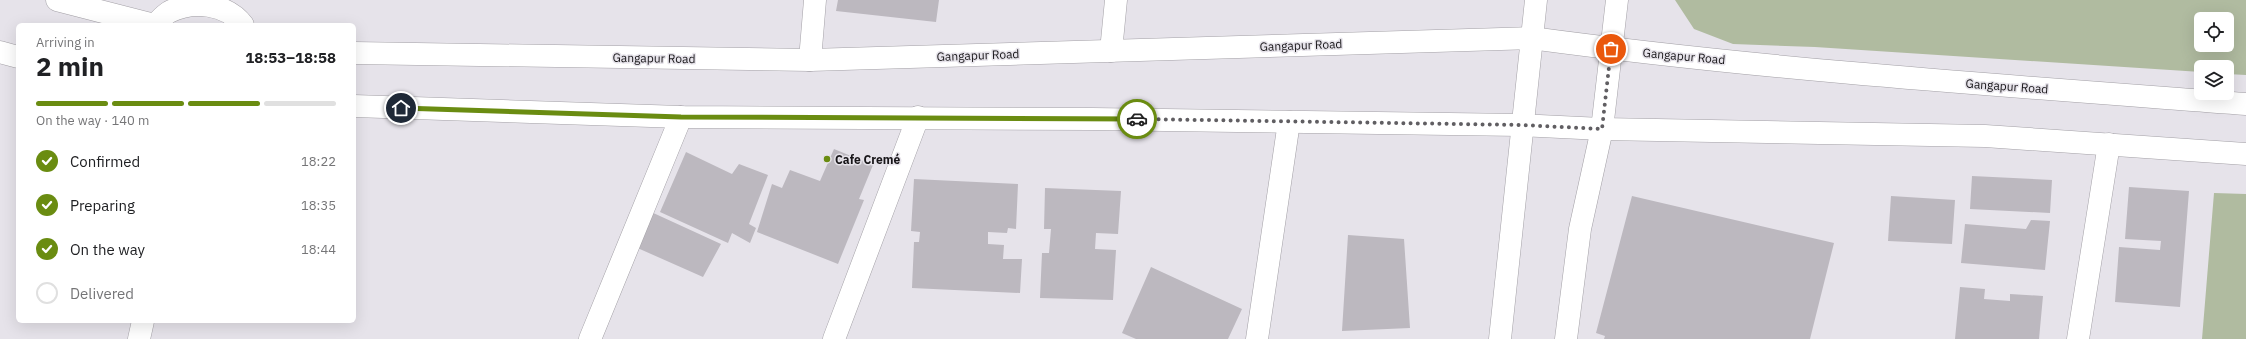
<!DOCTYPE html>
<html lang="en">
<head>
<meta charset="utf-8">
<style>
  :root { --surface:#fff; --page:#f6f6f6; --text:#202124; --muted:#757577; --line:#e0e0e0; --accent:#6a8c11 }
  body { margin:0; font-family:"IBM Plex Sans",sans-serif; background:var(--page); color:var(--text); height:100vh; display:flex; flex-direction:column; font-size:15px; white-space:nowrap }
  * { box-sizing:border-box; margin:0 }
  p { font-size:13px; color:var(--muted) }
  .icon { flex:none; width:22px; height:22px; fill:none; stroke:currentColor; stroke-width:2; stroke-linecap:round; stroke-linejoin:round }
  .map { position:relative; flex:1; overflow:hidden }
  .details { position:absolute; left:16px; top:23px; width:340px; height:300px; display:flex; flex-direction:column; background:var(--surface); border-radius:6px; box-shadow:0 4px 16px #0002 }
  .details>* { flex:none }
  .controls { position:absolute; left:2194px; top:12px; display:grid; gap:8px }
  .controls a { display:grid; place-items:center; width:40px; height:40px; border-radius:6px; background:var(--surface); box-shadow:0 4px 16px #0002; font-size:20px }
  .pin { position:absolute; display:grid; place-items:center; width:34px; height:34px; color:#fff; margin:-17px; border:2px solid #fff; border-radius:50%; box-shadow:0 1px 4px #0007 }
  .courier { position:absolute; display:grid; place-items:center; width:40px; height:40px; margin:-20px; border:3px solid #6a8c11; border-radius:50%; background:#fff; color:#222; box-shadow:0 1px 5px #0007 }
  .headline em { font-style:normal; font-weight:700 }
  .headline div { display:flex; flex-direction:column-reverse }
  .headline { display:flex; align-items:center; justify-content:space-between; height:68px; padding:0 20px }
  h1 { font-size:26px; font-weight:700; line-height:30px }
  .bar { display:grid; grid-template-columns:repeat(4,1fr); gap:6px 4px; align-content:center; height:48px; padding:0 20px }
  .bar i { height:5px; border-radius:3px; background:var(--line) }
  .bar .active { background:var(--accent) }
  .bar p { grid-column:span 4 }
  ol { padding:0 20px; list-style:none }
  li { display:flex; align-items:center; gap:12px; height:44px }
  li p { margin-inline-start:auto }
  li .icon { padding:4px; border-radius:50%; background:var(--accent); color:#fff; stroke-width:4 }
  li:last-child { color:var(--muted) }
  li i { width:22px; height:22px; border:2px solid var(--line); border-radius:50% }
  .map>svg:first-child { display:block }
  .green { fill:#b0bba0; fill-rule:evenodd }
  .building { fill:#bcb8bf }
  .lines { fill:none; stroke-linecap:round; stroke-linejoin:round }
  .street-casing { stroke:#a3a0a6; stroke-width:23 }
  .secondary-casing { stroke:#a3a0a6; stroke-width:23 }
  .primary-casing { stroke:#a3a0a6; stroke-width:23 }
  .street { stroke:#fff; stroke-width:22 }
  .secondary { stroke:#fff; stroke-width:22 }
  .primary { stroke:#fff; stroke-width:22 }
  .done { stroke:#605e62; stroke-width:4; stroke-dasharray:0 7.2 }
  .route { stroke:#6a8c11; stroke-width:5 }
  .poi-dot { fill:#6a8c11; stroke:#e6e3ea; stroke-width:1.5 }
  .labels { text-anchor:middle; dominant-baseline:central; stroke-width:3; stroke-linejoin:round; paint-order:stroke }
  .street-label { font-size:12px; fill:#181619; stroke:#e6e3ea }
  .poi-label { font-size:12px; font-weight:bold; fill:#181619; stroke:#e6e3ea; text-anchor:start }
</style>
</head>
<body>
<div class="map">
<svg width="2246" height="339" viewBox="0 0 2246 339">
  <rect width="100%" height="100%" fill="#e6e3ea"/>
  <path class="green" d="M1675 0H2246V75L2227 74V67H2201V72L1815 47 1733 44 1694 29ZM2201 19H2227V45H2201Z
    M2214 193 2246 194V339H2202Z"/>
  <path class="building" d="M838 0H939L936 22 836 11Z
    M834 149 873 165 859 199 864 200 838 264 757 232 772 184 782 188 790 170 820 181Z
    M686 152 732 174 739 164 768 175 749 224 756 228 750 243 732 233 728 243 660 212Z
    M1972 176 2052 180 2050 213 1970 209Z
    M914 179 1018 184 1016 229 1008 228 1007 233 988 232V244L1004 245 1003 259H1022L1020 293 912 288 914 242H919L920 232 911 231Z
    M2129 187 2189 191 2180 307 2115 302 2119 247 2160 250 2161 241 2125 239Z
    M1045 188 1121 191 1118 234 1096 233 1095 249 1116 250 1113 300 1040 298 1042 253H1049L1051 229H1044Z
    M1632 196 1834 243 1810 339H1604L1605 336 1596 333Z
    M1891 196 1955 200 1952 244 1888 241Z
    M649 211 721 244 703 277 633 246Z
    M2031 220 2050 221 2045 270 1961 263 1965 224 2026 229Z
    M1348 235 1404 239 1410 328 1342 331Z
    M1151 267 1242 309 1228 339H1136L1122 333Z
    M1960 287 1985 289 1984 299 2010 301V294L2043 296 2039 339H1955Z"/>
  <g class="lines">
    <g class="street-casing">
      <path id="street" d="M1111 51 1116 0
        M810 60 815 0
        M139 339 143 321
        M590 339 681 117
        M834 339 918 117
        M1257 339 1289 122
        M2078 339 2109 144"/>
    </g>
    <g class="secondary-casing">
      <path id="secondary" d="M1500 339 1536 0
        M1566 339 1580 229 1602 129 1617 0"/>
    </g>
    <g class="primary-casing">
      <path id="primary" d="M57 0 154 25
        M155 25C159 21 164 15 169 12 193 0 226 3 243 25
        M0 52 18 57
        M354 53 810 60 1531 38C1768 70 2008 86 2246 104
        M354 106 681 117 1093 119 1521 125 1602 129 1985 136 2246 154"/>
    </g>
    <use href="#street" class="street"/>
    <use href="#secondary" class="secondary"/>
    <use href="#primary" class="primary"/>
  </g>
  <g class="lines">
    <path class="done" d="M1137 119 1522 125 1602 129 1611 49"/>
    <path class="route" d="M401 108 681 117 1137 119"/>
  </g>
  <circle class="poi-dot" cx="827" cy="159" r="4"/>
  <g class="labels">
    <g class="street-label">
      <text transform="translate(1301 45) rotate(-2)">Gangapur Road</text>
      <text transform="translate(978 55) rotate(-2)">Gangapur Road</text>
      <text transform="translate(1684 56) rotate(5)">Gangapur Road</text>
      <text transform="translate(654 58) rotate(1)">Gangapur Road</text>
      <text transform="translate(2007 86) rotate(4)">Gangapur Road</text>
    </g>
    <g class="poi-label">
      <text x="835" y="159">Cafe Cremé</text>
    </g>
  </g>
</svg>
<div class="controls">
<a><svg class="icon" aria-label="locate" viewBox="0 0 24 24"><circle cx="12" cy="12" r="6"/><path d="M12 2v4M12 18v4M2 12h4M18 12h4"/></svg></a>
<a><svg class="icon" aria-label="layers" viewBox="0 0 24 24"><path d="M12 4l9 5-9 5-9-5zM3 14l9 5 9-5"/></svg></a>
</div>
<div class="pin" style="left:1611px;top:49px;background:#ea580c"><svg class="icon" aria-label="bag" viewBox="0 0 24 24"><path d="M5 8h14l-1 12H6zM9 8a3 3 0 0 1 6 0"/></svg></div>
<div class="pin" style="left:401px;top:108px;background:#1f2937"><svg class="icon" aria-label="home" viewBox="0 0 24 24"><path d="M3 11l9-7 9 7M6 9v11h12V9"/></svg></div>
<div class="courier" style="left:1137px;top:119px"><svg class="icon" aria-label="car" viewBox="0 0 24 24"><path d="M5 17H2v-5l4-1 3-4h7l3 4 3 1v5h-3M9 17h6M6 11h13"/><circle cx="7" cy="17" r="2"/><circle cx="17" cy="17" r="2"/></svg></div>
<section class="details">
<div class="headline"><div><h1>2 min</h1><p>Arriving in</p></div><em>18:53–18:58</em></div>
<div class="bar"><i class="active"></i><i class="active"></i><i class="active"></i><i></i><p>On the way · 140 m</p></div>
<ol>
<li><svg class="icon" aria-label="check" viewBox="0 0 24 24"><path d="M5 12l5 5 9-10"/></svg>Confirmed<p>18:22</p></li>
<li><svg class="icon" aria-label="check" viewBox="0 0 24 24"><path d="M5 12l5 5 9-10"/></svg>Preparing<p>18:35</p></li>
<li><svg class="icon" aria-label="check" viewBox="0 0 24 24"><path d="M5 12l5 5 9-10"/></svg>On the way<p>18:44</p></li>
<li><i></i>Delivered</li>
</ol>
</section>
</div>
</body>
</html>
